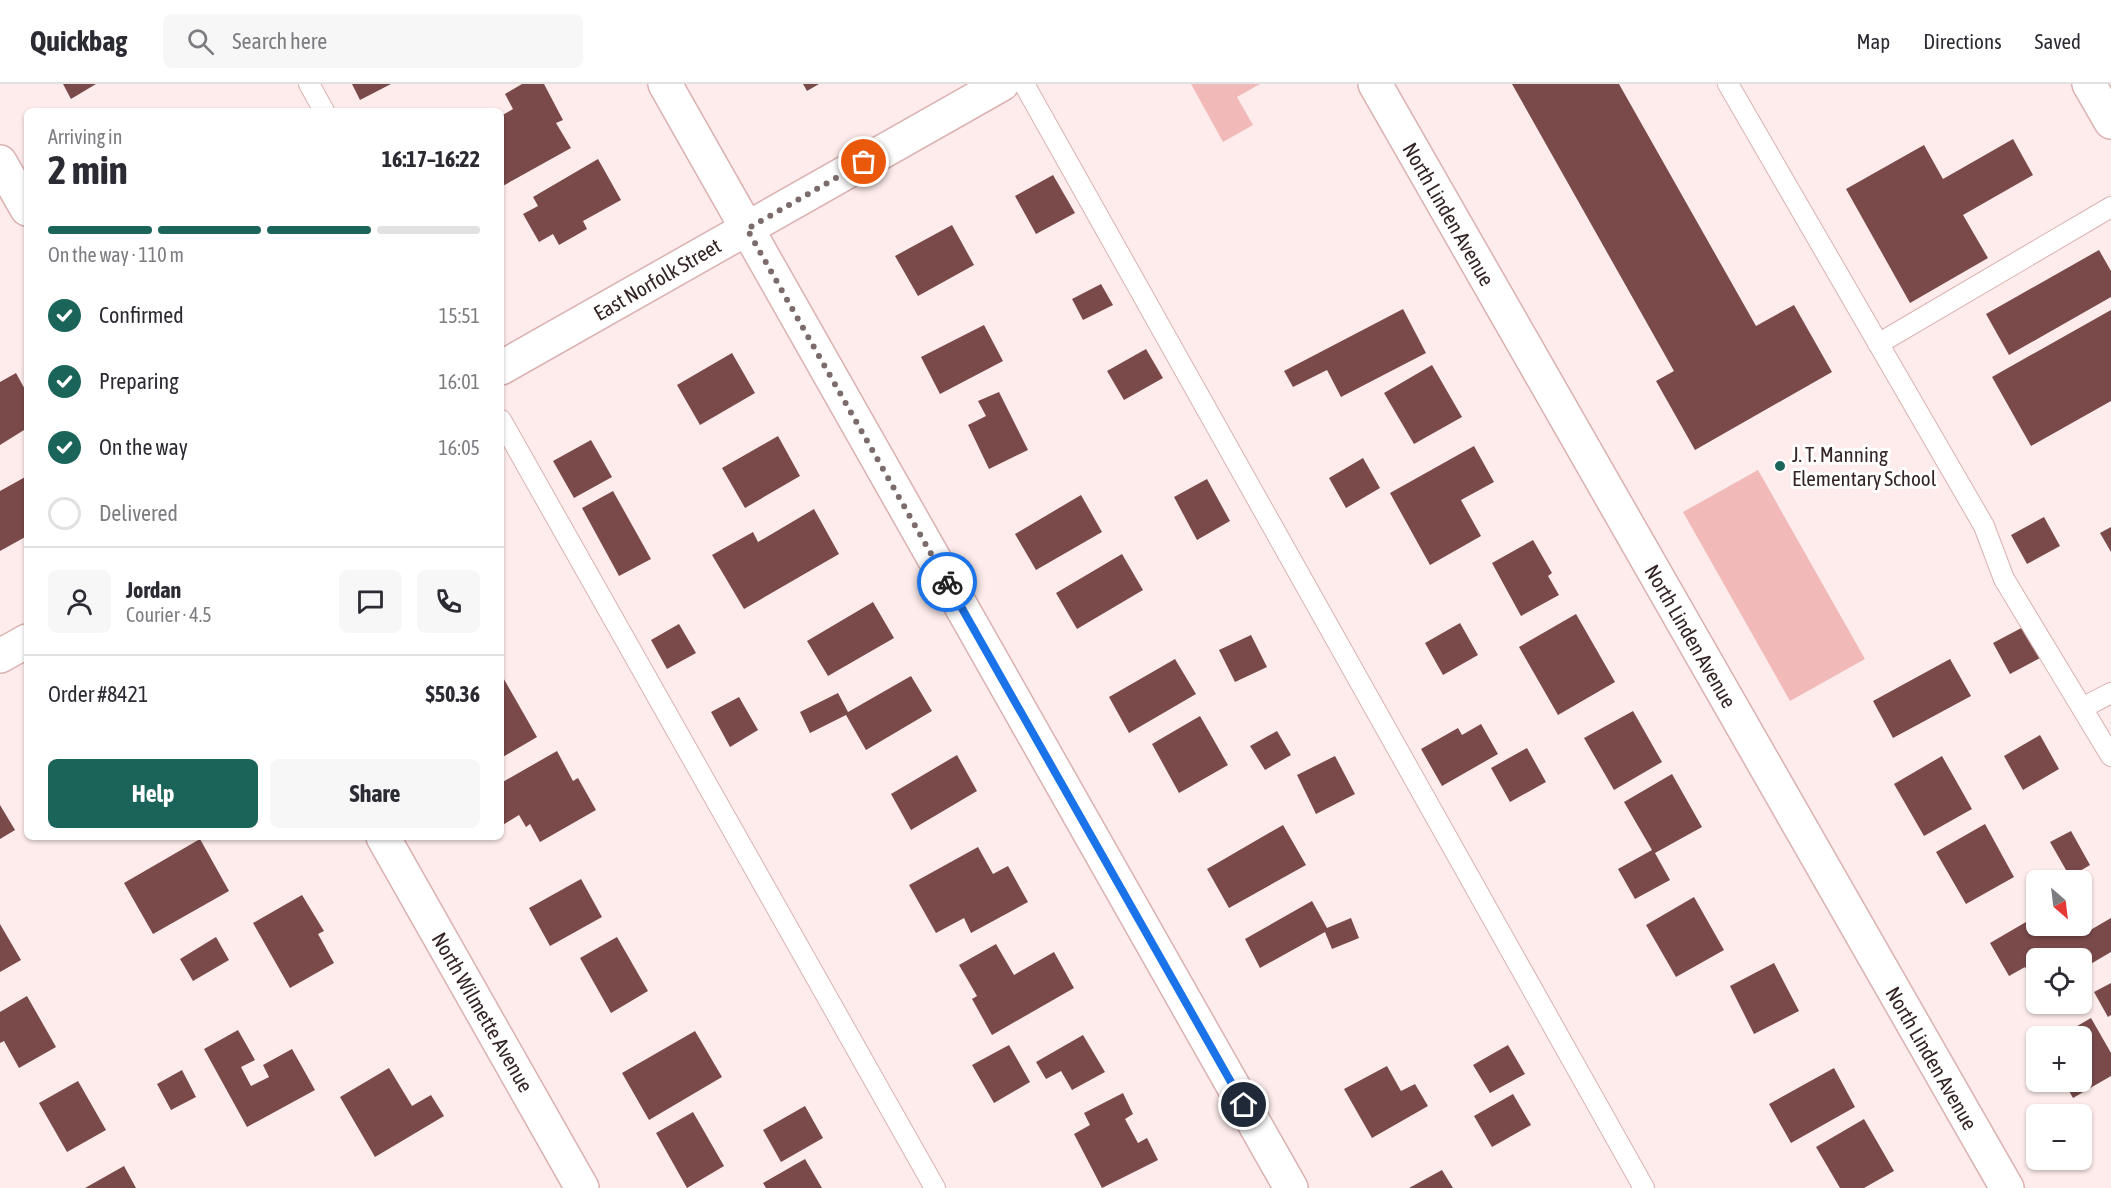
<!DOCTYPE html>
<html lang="en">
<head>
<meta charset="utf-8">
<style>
  :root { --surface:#fff; --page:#f7f7f7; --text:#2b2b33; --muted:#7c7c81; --line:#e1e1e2; --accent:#1b6459 }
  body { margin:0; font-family:"Asap Condensed",sans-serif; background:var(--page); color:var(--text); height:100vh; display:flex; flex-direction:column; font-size:22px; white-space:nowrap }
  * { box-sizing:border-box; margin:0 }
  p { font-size:20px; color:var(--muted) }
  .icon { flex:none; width:33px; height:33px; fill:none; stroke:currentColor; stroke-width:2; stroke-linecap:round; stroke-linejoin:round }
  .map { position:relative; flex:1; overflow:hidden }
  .panel { position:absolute; left:24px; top:24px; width:480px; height:732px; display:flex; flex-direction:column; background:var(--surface); border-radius:9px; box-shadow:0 2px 4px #0004 }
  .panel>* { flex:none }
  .needle { width:39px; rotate:152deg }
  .tools { position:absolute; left:2026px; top:786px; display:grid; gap:12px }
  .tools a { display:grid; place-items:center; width:66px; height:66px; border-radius:9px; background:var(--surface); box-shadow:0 2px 4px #0004; font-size:30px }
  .pin { position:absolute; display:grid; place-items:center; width:51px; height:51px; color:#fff; margin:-26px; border:3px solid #fff; border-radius:50%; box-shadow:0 2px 6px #0007 }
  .courier { position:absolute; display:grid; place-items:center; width:60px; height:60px; margin:-30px; border:4px solid #1a73e8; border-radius:50%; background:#fff; color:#222; box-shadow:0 2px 8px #0007 }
  .head em { font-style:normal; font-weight:700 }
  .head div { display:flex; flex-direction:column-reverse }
  .head { display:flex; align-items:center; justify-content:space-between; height:102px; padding:0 24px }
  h1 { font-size:39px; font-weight:700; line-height:45px }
  .bar { display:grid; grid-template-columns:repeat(4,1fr); gap:9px 6px; align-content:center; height:72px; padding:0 24px }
  .bar i { height:8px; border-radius:4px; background:var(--line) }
  .bar .selected { background:var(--accent) }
  .bar p { grid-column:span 4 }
  .line { display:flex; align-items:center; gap:15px; padding:0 24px; border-top:2px solid var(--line) }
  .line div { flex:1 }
  .round { display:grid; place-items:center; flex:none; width:63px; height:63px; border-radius:9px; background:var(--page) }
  ol { padding:0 24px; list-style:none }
  li { display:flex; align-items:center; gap:18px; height:66px }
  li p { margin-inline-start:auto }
  li .icon { padding:6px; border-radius:50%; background:var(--accent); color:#fff; stroke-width:4 }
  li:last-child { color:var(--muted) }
  li i { width:33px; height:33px; border:3px solid var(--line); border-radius:50% }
  .button { display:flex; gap:12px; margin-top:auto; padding:12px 24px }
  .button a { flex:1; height:69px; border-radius:9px; background:var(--accent); color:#fff; font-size:24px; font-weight:700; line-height:69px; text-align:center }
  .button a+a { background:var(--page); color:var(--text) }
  header { display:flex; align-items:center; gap:36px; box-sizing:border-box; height:84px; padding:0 30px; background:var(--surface); border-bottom:2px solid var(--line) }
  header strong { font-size:28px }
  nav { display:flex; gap:33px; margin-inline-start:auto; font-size:21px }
  .search { width:420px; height:54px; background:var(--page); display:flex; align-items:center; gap:15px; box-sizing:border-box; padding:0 21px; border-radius:9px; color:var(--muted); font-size:22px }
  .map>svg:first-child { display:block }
  .green { fill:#f1bab9 }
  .building { fill:#7a4a4a }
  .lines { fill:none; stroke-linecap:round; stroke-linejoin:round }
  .service-casing { stroke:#dab1b0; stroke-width:22 }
  .minor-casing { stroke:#dab1b0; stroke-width:36 }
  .secondary-casing { stroke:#dab1b0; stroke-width:36 }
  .service { stroke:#fff; stroke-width:20 }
  .minor { stroke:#fff; stroke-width:33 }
  .secondary { stroke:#fff; stroke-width:33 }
  .done { stroke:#7b6b6b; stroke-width:6; stroke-dasharray:0 10.8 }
  .route { stroke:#1a73e8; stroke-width:8 }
  .poi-dot { fill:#1b6459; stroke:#fff; stroke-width:2 }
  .labels { text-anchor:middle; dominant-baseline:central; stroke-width:6; stroke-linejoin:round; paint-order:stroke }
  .street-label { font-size:21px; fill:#352525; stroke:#fff }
  .poi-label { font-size:21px; fill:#352525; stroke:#fff; text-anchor:start }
</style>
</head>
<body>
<header>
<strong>Quickbag</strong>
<div class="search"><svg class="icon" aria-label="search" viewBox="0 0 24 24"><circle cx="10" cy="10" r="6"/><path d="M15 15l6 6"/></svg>Search here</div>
<nav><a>Map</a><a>Directions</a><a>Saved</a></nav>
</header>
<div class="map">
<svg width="2111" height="1104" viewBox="0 0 2111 1104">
  <rect width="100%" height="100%" fill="#feecec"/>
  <path class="green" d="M1191 0H1260L1237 13 1253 41 1223 58Z
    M1758 386 1865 575 1790 617 1683 428Z"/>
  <path class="building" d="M63 0H96L71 15Z
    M352 0H391L360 16Z
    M522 0H544L563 36 556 39 571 64 501 103V32L513 25 505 10Z
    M803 0H819L807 7Z
    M1512 0H1619L1756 242 1794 221 1832 288 1695 366 1656 297 1674 287Z
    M2013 55 2033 91 1963 131 1988 174 1910 219 1846 105 1924 61 1943 95Z
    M598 75 621 116 583 137 587 145 559 161 553 150 539 158 523 130 538 122 533 113Z
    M1053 91 1075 129 1036 150 1015 112Z
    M952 141 974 181 918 212 895 172Z
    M2099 166 2111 187V213L2009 271 1986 230Z
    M1101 200 1113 221 1083 236 1072 215Z
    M1403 225 1426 269 1341 313 1327 286 1293 303 1284 287Z
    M2111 226V317L2031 362 1992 293Z
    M984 241 1003 277 940 310 921 273Z
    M1146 265 1163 294 1124 316 1107 287Z
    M732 269 755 309 700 341 677 301Z
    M1432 281 1462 333 1414 360 1384 309Z
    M16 289 27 309V352L24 346 0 361V298Z
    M999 308 1028 366 989 385 968 341 986 332 978 317Z
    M778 352 800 392 745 424 722 384Z
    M591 356 612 393 574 414 553 377Z
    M1474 362 1494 398 1461 416 1481 452 1430 481 1390 409Z
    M1363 374 1380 404 1346 424 1329 394Z
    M27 392V452L0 467V407Z
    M1207 395 1230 437 1197 456 1174 413Z
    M613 407 651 475 619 492 582 424Z
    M1081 411 1102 448 1036 486 1015 450Z
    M814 425 839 470 744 525 712 471 753 448 758 458Z
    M2044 433 2060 462 2027 480 2011 451Z
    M2111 443V468L2100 449Z
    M1533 456 1552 489 1548 492 1559 511 1521 532 1492 479Z
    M1122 470 1143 506 1077 545 1056 509Z
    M873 518 894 554 828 592 807 557Z
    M1576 530 1615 598 1558 631 1519 563Z
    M1460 539 1478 571 1443 591 1425 559Z
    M679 540 696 569 667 585 651 556Z
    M2027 541 2044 572 2010 590 1993 559Z
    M1251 551 1267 583 1235 598 1219 566Z
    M1175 575 1196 610 1129 649 1109 613Z
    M1950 575 1971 612 1893 654 1873 617Z
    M501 590 537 653 501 674Z
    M911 592 932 627 866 666 846 631 810 649 800 628 838 609 848 628Z
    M739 613 758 646 730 663 711 628Z
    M1633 627 1662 678 1614 706 1584 654Z
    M1200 632 1228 681 1179 709 1152 660Z
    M1481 640 1498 670 1442 702 1421 665 1458 644 1462 651Z
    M1277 647 1291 671 1265 686 1250 662Z
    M2040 651 2059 685 2023 706 2004 672Z
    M1527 664 1546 698 1510 718 1491 684Z
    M557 667 573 697 578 694 596 726 540 758 530 740 526 743 519 731 501 742V699Z
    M957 671 977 707 911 746 891 710Z
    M1335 672 1355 710 1316 730 1297 691Z
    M1942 672 1972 725 1924 752 1894 700Z
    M1672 690 1702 743 1655 769 1670 796 1635 815 1618 785 1652 766 1624 718Z
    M0 721 15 746 0 755Z
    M1985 740 2014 793 1966 820 1936 768Z
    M1283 741 1306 781 1229 824 1207 785Z
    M2071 747 2090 781 2070 793 2050 758Z
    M200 755 229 807 153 850 124 799Z
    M978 763 993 790 1008 782 1028 818 971 849 964 834 936 849 909 801Z
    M581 795 602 833 550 862 529 824Z
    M302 811 324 847 318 850 334 879 290 904 253 839Z
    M1694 813 1724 866 1676 893 1646 841Z
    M1312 817 1327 844 1351 834 1359 854 1332 865 1325 848 1260 884 1245 855Z
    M2111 834V868L2082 885V874H2037V904L2025 883 2009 892 1990 859 2026 838 2029 843 2037 838V842H2082V839L2087 848Z
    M0 840 21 876 0 888Z
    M216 853 229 876 193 897 180 875Z
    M617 853 648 907 611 929 580 874Z
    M996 860 1014 891 1054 868 1074 904 992 951 972 915 977 912 959 881Z
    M1774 879 1799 927 1754 950 1730 902Z
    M2111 899V931L2108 933 2094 908Z
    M27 912 56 963 19 984 4 957 0 959V928Z
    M2091 934 2111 969V992L2073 1014 2064 998H2082V952H2060Z
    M238 946 255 976 241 983 251 1002 269 993 263 981 292 965 315 1006 247 1043 204 965Z
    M695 947 722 993 649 1036 622 989Z
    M1083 951 1105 988 1072 1006 1061 987 1046 995 1036 978Z
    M1009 961 1030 998 994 1019 972 981Z
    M1508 961 1525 990 1490 1009 1473 981Z
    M1387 982 1401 1007 1415 1000 1428 1022 1372 1054 1344 1005Z
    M389 984 412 1022 431 1011 444 1032 375 1073 340 1013Z
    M1834 984 1855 1023 1791 1059 1769 1020Z
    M182 986 196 1013 171 1026 157 1000Z
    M78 997 106 1046 67 1068 39 1019Z
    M1123 1009 1133 1030 1125 1035 1138 1059 1147 1054 1158 1076 1102 1104 1074 1050 1090 1041 1084 1029Z
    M1513 1010 1531 1041 1492 1063 1474 1032Z
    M805 1022 823 1054 781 1078 763 1046Z
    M693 1028 724 1082 687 1104 656 1049Z
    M1864 1035 1894 1087 1864 1104H1840L1816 1063Z
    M805 1075 822 1104H766L763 1099Z
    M124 1082 136 1104H85Z
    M1442 1086 1453 1104H1409Z"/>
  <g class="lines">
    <g class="service-casing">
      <path id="service" d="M309 0 324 27
        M1024 0 1644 1104
        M1728 0 1984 442 2004 495 2111 672
        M1878 260 2111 123
        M501 336 935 1104
        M2082 624 2111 609"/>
    </g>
    <g class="minor-casing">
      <path id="minor" d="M665 0 1291 1104
        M1375 0 2007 1104
        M0 78 27 125
        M501 284 1002 0
        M0 572 27 557
        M383 753 582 1104"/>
    </g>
    <g class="secondary-casing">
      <path id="secondary" d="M2089 0 2111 38"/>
    </g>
    <use href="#service" class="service"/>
    <use href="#minor" class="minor"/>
    <use href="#secondary" class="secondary"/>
  </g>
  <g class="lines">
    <path class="done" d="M864 78 747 145 947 498"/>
    <path class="route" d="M947 498 1244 1021"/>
  </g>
  <circle class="poi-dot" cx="1780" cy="382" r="6"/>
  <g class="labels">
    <g class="street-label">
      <text transform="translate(1449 130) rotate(60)">North Linden Avenue</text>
      <text transform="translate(657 195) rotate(-30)">East Norfolk Street</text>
      <text transform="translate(1691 552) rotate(60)">North Linden Avenue</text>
      <text transform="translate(483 928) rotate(60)">North Wilmette Avenue</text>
      <text transform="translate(1932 974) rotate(60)">North Linden Avenue</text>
    </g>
    <g class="poi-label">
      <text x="1792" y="370">J. T. Manning<tspan x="1792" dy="24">Elementary School</tspan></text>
    </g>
  </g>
</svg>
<div class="tools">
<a><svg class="needle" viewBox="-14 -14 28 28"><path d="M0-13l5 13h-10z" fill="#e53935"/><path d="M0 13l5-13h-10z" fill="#7c7c81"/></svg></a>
<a><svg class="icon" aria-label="locate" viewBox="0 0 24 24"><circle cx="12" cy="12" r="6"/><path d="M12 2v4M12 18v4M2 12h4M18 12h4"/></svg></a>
<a>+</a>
<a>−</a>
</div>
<div class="pin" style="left:864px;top:78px;background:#ea580c"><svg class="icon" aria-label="bag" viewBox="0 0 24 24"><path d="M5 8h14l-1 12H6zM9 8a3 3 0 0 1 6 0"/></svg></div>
<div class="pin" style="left:1244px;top:1021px;background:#1f2937"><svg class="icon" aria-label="home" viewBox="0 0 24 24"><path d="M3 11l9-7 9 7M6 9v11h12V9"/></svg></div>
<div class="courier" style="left:947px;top:498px"><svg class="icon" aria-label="bike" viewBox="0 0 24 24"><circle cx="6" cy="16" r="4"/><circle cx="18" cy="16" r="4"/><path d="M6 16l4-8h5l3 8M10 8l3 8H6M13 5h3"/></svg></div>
<section class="panel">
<div class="head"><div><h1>2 min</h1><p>Arriving in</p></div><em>16:17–16:22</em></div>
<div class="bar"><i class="selected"></i><i class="selected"></i><i class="selected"></i><i></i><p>On the way · 110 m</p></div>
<ol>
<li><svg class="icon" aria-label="check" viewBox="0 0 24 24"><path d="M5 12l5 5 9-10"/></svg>Confirmed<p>15:51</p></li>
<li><svg class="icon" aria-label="check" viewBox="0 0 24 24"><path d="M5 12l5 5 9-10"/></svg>Preparing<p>16:01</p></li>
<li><svg class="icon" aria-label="check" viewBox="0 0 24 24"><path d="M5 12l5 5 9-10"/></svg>On the way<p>16:05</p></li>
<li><i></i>Delivered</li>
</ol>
<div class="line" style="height:108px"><a class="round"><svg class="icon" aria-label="person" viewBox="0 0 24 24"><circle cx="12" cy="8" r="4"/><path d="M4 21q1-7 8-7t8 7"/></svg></a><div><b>Jordan</b><p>Courier · 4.5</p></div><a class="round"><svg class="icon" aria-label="chat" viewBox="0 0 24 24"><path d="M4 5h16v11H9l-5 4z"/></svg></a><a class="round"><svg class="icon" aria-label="phone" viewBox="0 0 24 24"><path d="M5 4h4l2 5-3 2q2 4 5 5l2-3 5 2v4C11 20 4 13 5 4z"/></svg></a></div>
<div class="line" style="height:78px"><div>Order #8421</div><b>$50.36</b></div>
<div class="button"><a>Help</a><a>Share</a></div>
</section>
</div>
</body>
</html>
